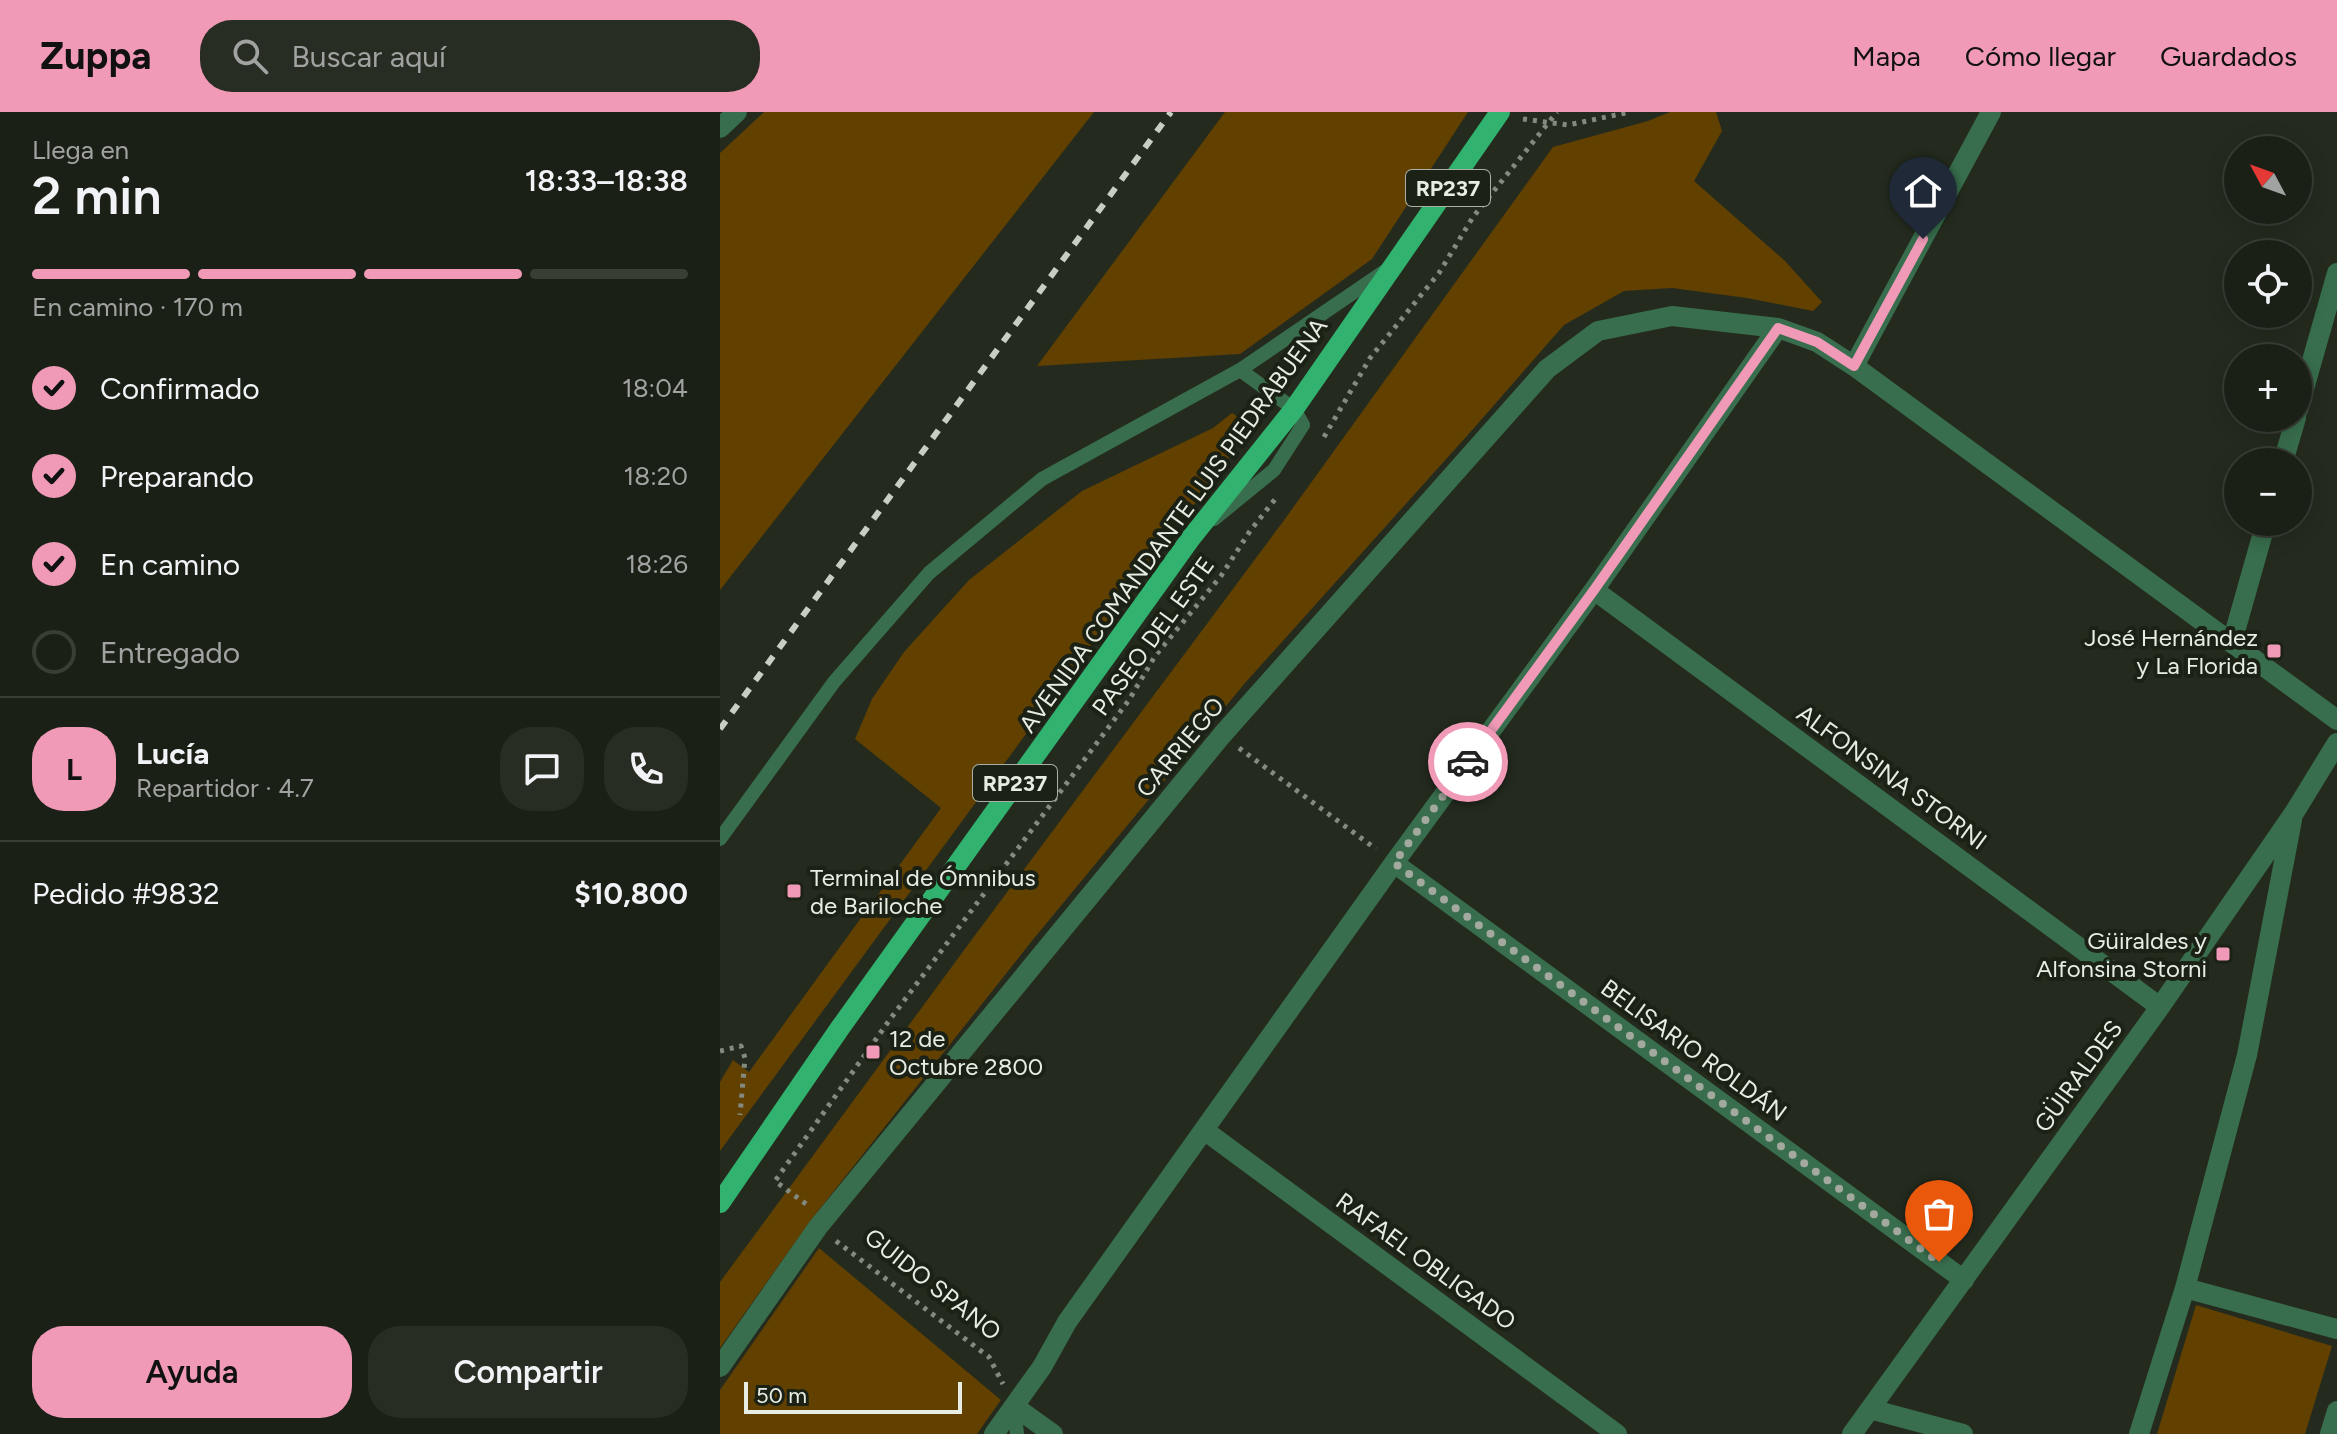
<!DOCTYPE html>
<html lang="es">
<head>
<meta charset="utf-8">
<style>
  :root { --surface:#1b2016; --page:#282d23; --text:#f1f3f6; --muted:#a0a3a1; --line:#393e35; --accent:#f09ab7 }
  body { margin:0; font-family:Figtree,sans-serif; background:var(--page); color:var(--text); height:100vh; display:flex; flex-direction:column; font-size:30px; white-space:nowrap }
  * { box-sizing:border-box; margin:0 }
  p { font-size:26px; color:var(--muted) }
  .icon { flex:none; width:44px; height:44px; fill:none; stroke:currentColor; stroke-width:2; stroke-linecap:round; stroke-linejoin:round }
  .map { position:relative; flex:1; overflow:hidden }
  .panel { display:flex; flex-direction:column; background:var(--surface); width:720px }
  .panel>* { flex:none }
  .needle { width:52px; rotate:311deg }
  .buttons { position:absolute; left:1504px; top:24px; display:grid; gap:16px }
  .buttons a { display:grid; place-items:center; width:88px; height:88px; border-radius:50%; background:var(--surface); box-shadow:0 4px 20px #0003,0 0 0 2px var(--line); font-size:40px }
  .scale { position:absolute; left:24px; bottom:20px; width:218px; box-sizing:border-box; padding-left:8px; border:4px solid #e8ede4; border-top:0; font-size:22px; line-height:28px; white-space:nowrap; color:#e8ede4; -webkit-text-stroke:6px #1b2114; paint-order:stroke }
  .pin { position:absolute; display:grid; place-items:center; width:68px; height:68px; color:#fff; margin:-82px -34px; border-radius:50% 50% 50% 0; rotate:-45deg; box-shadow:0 0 8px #0007 }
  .pin .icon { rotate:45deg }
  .courier { position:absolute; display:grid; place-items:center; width:80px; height:80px; margin:-40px; border:6px solid #f09ab7; border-radius:50%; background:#fff; color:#222; box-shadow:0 2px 10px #0007 }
  .overview em { font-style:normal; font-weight:600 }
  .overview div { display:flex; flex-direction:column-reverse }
  .overview { display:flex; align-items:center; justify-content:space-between; height:136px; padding:0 32px }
  h1 { font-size:52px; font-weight:600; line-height:60px }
  .bar { display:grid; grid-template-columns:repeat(4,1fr); gap:12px 8px; align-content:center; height:96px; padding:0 32px }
  .bar i { height:10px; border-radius:6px; background:var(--line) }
  .bar .selected { background:var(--accent) }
  .bar p { grid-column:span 4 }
  .line { display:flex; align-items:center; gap:20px; padding:0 32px; border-top:2px solid var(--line) }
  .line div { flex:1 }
  .round { display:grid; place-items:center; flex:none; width:84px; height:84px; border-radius:32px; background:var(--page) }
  ol { padding:0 32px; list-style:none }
  li { display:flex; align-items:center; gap:24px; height:88px }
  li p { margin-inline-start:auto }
  li .icon { padding:8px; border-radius:50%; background:var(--accent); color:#111; stroke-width:4 }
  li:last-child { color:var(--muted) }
  li i { width:44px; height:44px; border:4px solid var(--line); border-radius:50% }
  .button { display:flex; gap:16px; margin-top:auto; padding:16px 32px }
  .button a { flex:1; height:92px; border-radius:32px; background:var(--accent); color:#111; font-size:32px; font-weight:600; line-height:92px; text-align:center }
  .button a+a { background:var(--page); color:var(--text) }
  header { display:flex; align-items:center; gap:48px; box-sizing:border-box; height:112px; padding:0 40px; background:var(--accent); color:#111 }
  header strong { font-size:38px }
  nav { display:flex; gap:44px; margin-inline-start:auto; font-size:28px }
  .search { width:560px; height:72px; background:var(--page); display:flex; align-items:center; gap:20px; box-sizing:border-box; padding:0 28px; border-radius:32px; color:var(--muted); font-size:30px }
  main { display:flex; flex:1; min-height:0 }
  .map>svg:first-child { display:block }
  .green { fill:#614000 }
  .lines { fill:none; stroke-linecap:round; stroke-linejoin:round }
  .path { stroke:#848a7f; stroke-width:5; stroke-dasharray:4 6; stroke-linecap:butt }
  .service { stroke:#386e4d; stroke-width:14 }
  .minor { stroke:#386e4d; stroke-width:20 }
  .primary { stroke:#32b26f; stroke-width:20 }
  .rail { stroke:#c9cec5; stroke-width:6; stroke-dasharray:10 10; stroke-linecap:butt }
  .done { stroke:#a3a99f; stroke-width:8; stroke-dasharray:0 14.4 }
  .route { stroke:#f09ab7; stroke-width:10 }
  .poi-dot { fill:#f09ab7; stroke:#1b2114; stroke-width:3 }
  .labels { text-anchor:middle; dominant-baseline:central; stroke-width:8; stroke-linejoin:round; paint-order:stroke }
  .shield { fill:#1b2114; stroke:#aab0a6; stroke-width:2 }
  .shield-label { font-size:22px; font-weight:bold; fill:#e8ede4 }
  .street-label { font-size:24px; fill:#e8ede4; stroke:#1b2114 }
  .poi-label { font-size:24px; fill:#e8ede4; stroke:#1b2114; text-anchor:end }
</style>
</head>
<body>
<header>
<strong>Zuppa</strong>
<div class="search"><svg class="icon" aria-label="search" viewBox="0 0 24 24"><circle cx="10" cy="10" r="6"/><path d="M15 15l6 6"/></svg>Buscar aquí</div>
<nav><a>Mapa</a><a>Cómo llegar</a><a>Guardados</a></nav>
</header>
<main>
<section class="panel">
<div class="overview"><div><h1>2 min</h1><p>Llega en</p></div><em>18:33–18:38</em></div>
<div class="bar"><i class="selected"></i><i class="selected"></i><i class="selected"></i><i></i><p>En camino · 170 m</p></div>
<ol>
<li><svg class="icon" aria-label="check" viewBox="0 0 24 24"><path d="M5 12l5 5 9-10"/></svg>Confirmado<p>18:04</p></li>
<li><svg class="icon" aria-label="check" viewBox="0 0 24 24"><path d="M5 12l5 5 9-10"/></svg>Preparando<p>18:20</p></li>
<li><svg class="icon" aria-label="check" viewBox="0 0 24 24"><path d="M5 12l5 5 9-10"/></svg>En camino<p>18:26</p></li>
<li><i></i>Entregado</li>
</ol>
<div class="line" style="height:144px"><b class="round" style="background:var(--accent);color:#111">L</b><div><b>Lucía</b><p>Repartidor · 4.7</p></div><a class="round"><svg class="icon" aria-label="chat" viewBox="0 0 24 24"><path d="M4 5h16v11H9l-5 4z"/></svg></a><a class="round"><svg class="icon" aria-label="phone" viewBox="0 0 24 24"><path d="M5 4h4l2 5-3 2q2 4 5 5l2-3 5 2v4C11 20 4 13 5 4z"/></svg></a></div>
<div class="line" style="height:104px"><div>Pedido #9832</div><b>$10,800</b></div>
<div class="button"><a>Ayuda</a><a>Compartir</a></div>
</section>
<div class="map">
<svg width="1617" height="1322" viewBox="0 0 1617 1322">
  <rect width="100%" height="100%" fill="#242b1e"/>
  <path class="green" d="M44 0H374L0 478V41Z
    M505 0H748L652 147 520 242 317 254Z
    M950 0H996L1002 19 974 69 1065 149 1102 190 1093 199 1027 186 952 176 904 179 844 213 754 316 525 571 311 830 91 1108 0 1236V1170L250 830 562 411 833 35 928 9Z
    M512 301 532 314 0 1039V970L13 948 29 960 221 696 135 627 152 587 184 540 249 468 362 379 493 316Z
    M99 1136 281 1288 257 1322H0V1278Z
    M1476 1193 1612 1234 1585 1322H1437Z"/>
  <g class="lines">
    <path class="path" d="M803 7 848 13 910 0
      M604 325 650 246 719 161 753 105 837 0
      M519 636 656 737
      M0 939 21 934 25 946 20 1003
      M86 1092 55 1069 171 906 409 588 435 544 501 464 530 419 556 386
      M116 1129 269 1245 283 1272"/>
    <path class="service" d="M494 407 554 358 583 313 574 297 520 258
      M0 727 114 570 209 461 322 367 520 258 665 159
      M294 1294 297 1322"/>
    <path class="minor" d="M0 16 17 0
      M1134 254 1271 0
      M1578 298 1617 161
      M1563 350 1576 306
      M874 478 1440 895
      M1512 530 1546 410
      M674 751 1244 1168
      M484 1018 897 1322
      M1465 1176 1617 1217
      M0 1255 98 1115 502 623 827 257 878 219 952 204 1058 216 1097 230 1134 254 1617 608
      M294 1294 333 1322
      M1150 1297 1243 1322
      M274 1322 322 1255 347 1210 674 751 874 478 1058 216
      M1132 1322 1440 895 1574 701 1617 631
      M1419 1322 1465 1176 1527 943 1572 708
      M1610 1322 1617 1299"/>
    <path class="primary" d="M0 1091 120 916 471 426 574 297 780 0"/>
    <path class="rail" d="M0 617 451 0"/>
  </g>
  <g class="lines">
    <path class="done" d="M748 650 674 751 1219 1150"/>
    <path class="route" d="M748 650 874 478 1058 216 1097 230 1134 254 1203 127"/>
  </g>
  <g class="poi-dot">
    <rect x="1546" y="531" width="16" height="16" rx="4"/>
    <rect x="66" y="771" width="16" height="16" rx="4"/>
    <rect x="1495" y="834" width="16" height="16" rx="4"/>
    <rect x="145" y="932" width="16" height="16" rx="4"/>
  </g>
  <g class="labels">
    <g class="shield">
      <rect x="686" y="58" width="84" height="36" rx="6"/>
      <rect x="253" y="653" width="84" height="36" rx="6"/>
    </g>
    <g class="shield-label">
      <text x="728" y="76">RP237</text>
      <text x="295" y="671">RP237</text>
    </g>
    <g class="street-label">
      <text transform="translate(453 413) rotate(-54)">AVENIDA COMANDANTE LUIS PIEDRABUENA</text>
      <text transform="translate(433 524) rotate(-54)">PASEO DEL ESTE</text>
      <text transform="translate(460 635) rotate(-50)">CARRIEGO</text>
      <text transform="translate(1172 665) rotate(36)">ALFONSINA STORNI</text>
      <text transform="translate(974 938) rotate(36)">BELISARIO ROLDÁN</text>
      <text transform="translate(1358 964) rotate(-54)">GÜIRALDES</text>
      <text transform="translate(706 1149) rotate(36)">RAFAEL OBLIGADO</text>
      <text transform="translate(213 1172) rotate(38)">GUIDO SPANO</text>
    </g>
    <g class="poi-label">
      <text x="1538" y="525">José Hernández<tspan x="1538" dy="28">y La Florida</tspan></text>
      <text x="90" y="765" text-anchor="start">Terminal de Ómnibus<tspan x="90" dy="28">de Bariloche</tspan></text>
      <text x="1487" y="828">Güiraldes y<tspan x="1487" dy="28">Alfonsina Storni</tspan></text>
      <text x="169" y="926" text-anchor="start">12 de<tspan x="169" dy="28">Octubre 2800</tspan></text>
    </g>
  </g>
</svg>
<div class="buttons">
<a><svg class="needle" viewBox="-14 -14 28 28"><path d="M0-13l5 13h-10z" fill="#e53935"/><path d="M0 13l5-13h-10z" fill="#a0a3a1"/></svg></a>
<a><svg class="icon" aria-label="locate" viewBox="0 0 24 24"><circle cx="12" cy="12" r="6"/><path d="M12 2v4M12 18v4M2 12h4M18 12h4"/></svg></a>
<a>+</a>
<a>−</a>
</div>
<div class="scale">50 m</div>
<div class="pin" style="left:1219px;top:1150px;background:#ea580c"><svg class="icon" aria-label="bag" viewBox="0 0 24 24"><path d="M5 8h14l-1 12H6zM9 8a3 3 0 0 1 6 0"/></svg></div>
<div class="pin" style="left:1203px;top:127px;background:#1f2937"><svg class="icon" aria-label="home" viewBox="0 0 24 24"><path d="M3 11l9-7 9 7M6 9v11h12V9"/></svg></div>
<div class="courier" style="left:748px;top:650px"><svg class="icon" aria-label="car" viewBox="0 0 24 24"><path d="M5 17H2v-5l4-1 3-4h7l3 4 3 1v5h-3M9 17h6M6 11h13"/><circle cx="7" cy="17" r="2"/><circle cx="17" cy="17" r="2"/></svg></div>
</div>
</main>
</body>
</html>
